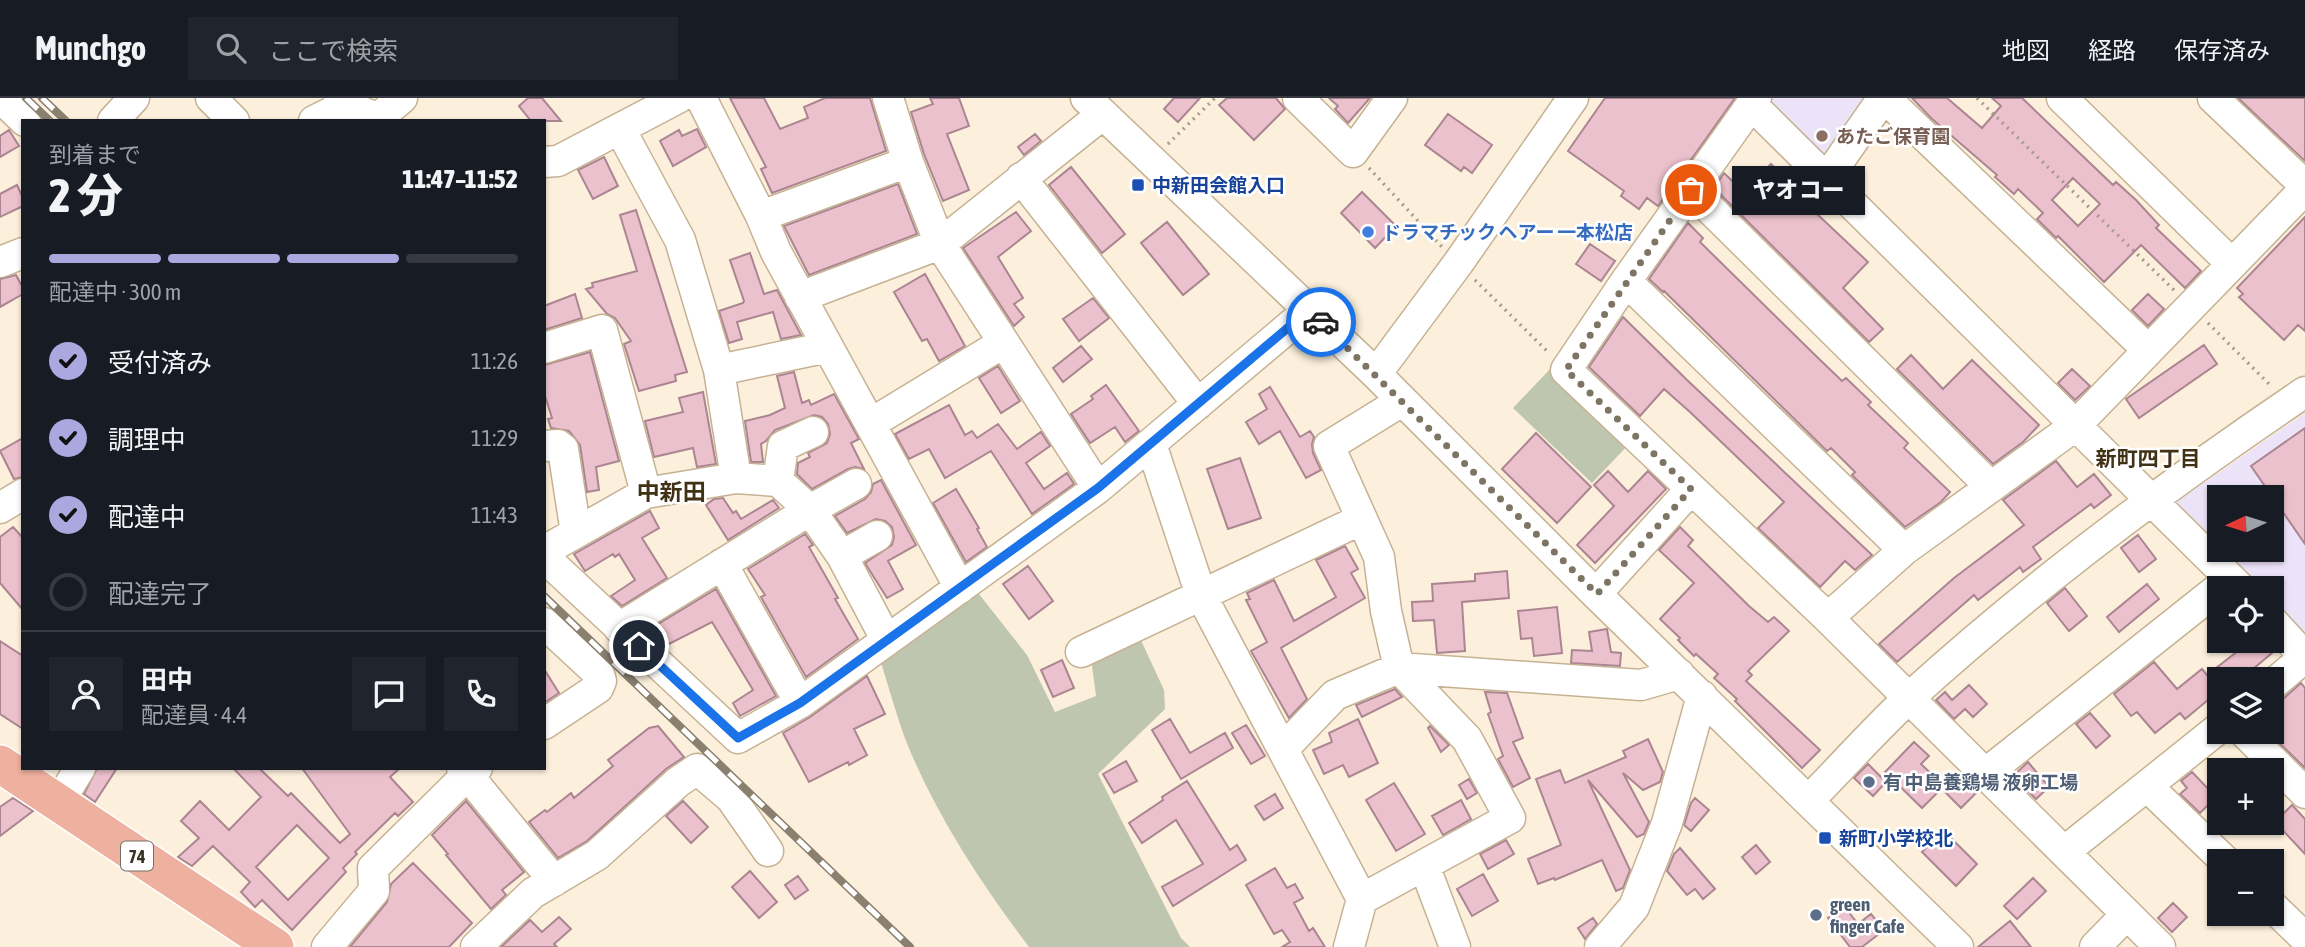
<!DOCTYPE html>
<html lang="ja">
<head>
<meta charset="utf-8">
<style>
  :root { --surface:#171b24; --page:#20242c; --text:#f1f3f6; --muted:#9ea1a6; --line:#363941; --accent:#aba7df }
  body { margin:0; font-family:"Asap Condensed","Noto Sans JP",sans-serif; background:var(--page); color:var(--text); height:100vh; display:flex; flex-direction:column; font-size:26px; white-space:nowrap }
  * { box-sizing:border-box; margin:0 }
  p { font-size:23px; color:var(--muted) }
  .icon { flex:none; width:38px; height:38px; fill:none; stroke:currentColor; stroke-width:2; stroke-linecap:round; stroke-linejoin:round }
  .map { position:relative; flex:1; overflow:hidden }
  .details { position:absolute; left:21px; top:21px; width:525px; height:651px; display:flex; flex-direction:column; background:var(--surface); border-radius:0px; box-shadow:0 2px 5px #0004 }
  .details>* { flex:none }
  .needle { width:46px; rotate:266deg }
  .tools { position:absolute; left:2207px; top:387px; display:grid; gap:14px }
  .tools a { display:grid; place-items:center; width:77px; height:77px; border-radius:0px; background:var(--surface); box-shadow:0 2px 5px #0004; font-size:35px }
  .pin { position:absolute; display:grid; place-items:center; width:60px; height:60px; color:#fff; margin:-30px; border:4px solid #fff; border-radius:50%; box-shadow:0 2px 7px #0007 }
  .courier { position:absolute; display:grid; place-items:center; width:70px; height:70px; margin:-35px; border:5px solid #1a73e8; border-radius:50%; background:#fff; color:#222; box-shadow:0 2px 9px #0007 }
  .bubble { position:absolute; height:49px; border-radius:0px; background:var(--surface); box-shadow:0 2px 5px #0004; font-size:23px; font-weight:800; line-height:49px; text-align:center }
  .headline em { font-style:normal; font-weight:800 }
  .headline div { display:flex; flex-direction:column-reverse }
  .headline { display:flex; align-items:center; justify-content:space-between; height:119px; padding:0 28px }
  h1 { font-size:46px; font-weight:800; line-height:52px }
  .bar { display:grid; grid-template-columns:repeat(4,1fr); gap:10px 7px; align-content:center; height:84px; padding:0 28px }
  .bar i { height:9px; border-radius:5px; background:var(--line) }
  .bar .current { background:var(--accent) }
  .bar p { grid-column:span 4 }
  .line { display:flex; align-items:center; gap:18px; padding:0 28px; border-top:2px solid var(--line) }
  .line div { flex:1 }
  .round { display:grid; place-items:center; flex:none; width:74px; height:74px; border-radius:0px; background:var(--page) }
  ol { padding:0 28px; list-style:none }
  li { display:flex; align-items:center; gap:21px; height:77px }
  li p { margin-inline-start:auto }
  li .icon { padding:7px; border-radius:50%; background:var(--accent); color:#111; stroke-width:4 }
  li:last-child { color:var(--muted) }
  li i { width:38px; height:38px; border:4px solid var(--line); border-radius:50% }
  header { display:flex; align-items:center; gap:42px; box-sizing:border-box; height:98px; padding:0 35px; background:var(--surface); border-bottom:2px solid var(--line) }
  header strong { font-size:33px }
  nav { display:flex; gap:38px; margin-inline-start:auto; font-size:24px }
  .search { width:490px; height:63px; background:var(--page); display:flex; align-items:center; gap:18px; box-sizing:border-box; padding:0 24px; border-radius:0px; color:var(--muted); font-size:26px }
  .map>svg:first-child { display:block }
  .education { fill:#ece3f8 }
  .green { fill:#bfc6af }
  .building { fill:#ebc1cd; stroke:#ab8591; stroke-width:2; fill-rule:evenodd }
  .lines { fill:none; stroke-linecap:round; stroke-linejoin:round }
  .minor-casing { stroke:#c6b293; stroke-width:33 }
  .major-casing { stroke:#fff; stroke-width:40 }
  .path { stroke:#a69c8b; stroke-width:3.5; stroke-dasharray:2 5; stroke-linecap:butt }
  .minor { stroke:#fff; stroke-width:30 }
  .major { stroke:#eeb09f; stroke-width:37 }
  .rail-casing { stroke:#8a8070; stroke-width:8 }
  .rail { stroke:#fff; stroke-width:5; stroke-dasharray:16; stroke-linecap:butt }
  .done { stroke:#7d7464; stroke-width:7; stroke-dasharray:0 12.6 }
  .route { stroke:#1a73e8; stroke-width:9 }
  .education-dot { fill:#8d6e63; stroke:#fff; stroke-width:2.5 }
  .transit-dot { fill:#1a4fb4; stroke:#fff; stroke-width:2.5 }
  .shop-dot { fill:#3f7fe0; stroke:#fff; stroke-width:2.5 }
  .service-dot { fill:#5c6f8a; stroke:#fff; stroke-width:2.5 }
  .labels { text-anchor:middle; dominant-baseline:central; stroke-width:5; stroke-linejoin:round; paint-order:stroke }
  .shield { fill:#fff; stroke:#746f66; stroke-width:2 }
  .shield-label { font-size:18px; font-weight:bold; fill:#393124 }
  .education-label { font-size:19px; font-weight:bold; fill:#785e54; stroke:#fff; text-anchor:start }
  .transit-label { font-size:19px; font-weight:bold; fill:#164399; stroke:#fff; text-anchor:start }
  .shop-label { font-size:19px; font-weight:bold; fill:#366cbe; stroke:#fff; text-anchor:start }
  .service-label { font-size:19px; font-weight:bold; fill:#4e5e75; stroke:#fff; text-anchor:start }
  .neighbourhood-label { font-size:21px; font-weight:bold; fill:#413115; stroke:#fff }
  .quarter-label { font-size:23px; font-weight:bold; fill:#413115; stroke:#fff }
</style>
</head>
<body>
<header>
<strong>Munchgo</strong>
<div class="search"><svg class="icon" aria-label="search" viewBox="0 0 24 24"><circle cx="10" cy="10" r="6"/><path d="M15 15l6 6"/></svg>ここで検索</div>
<nav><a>地図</a><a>経路</a><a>保存済み</a></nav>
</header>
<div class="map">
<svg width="2305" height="849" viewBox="0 0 2305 849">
  <rect width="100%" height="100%" fill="#fcf0dc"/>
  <path class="education" d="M1766 0H1875L1827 70Z
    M2305 315V540L2272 505V490H2257L2220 452H2272V399H2219V450L2175 405Z"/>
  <path class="green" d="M1553 268 1632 343 1592 385 1513 310Z
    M975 491 1027 557 1055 614 1096 598 1091 560 1139 538 1164 592 1165 611 1098 676 1181 840 1190 849H1029C982 787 938 720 908 648 897 620 889 590 880 561Z"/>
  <path class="building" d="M528 0H542L561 23H531L519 8Z
    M730 0H764L780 31 808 20 804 9 825 0H870L886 53 772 95 761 71 766 69Z
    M930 0H959L969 28 947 36 969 92 943 103 924 56 911 14 933 6Z
    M1174 0H1200L1178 24 1164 11Z
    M1227 0H1276L1285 11 1254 42 1219 7Z
    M1329 0H1370L1348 25 1335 11 1338 8Z
    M1605 0H1735L1658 108 1647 100 1639 111 1621 98 1624 93 1568 53Z
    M1912 0H1947L1982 30 2001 8 1992 0H2022L2113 87 2116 84 2136 102 2159 127 2156 130 2201 173 2185 190 2141 147 2104 184 2058 138 2056 140 2037 121 2043 115 2018 91 2014 96 1995 79 1997 77 1931 20ZM2073 80 2100 106 2078 128 2052 102Z
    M2238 0H2305V63Z
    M1448 16 1492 47 1472 75 1464 69 1461 73 1425 47Z
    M697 31 706 49 673 68 660 43 679 32 682 38Z
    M9 32 19 48 0 59V38Z
    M1035 36 1041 43 1024 57 1018 49Z
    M604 59 618 88 593 101 578 72Z
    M1771 66 1821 112 1817 116 1868 164 1843 190 1883 231 1869 244 1714 90 1724 75 1744 94Z
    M1071 69 1125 136 1102 155 1049 87Z
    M898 86 917 136 809 177 784 128Z
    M17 87 23 100V108L0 119V96Z
    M1362 94 1396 128 1375 150 1341 115Z
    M636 112 687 274 675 277 676 283 639 293 624 246 631 243 615 220 607 216 586 191 593 189 592 185 637 173 620 117Z
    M1016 114 1031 133 998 159 1023 200 1014 206 1024 219 1014 228 963 150Z
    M2305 119V233L2298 227 2284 242 2239 199 2243 196 2237 190Z
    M1167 124 1209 176 1183 197 1141 145Z
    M1688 125 1703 140 1700 144 1815 257 1842 283 1846 280 1871 304 1868 307 1908 345 1904 350 1950 394 1941 404 1905 429 1852 377 1855 374 1831 350 1827 353 1664 193 1663 194 1649 181Z
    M1590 146 1615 163 1601 183 1576 166Z
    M750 155 764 196 777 192 801 237 781 241 773 214 737 224 742 241 729 245 719 213 743 205 744 203 730 162Z
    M925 176 965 248 939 263 927 241 922 243 894 194Z
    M16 177 23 190V196L0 209V181Z
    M575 196 582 220 544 232V208Z
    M2148 196 2164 211 2148 228 2132 212Z
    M1093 200 1109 220 1079 243 1063 221Z
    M1623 219 1686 281 1872 457 1855 472 1845 463 1820 489 1758 430 1784 404 1690 314 1664 291 1640 318 1589 269Z
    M2204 247 2217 266 2139 320 2126 301Z
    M1081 248 1092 261 1063 284 1053 270Z
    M590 254 619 363 596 369 599 392 587 394 580 347 569 333 551 330 548 321 552 320 544 295V267Z
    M1911 257 1943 291 1972 262 2039 327 2023 344 1993 366 1897 271Z
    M998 268 1020 303 1001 315 979 280Z
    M2072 271 2090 288 2075 302 2058 285Z
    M794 274 802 305 809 302 811 307 834 296 859 341 851 345 864 371 855 369 848 371 812 391 797 376 798 365 810 359 808 355 827 345 830 336 828 326 822 319 814 317 775 332 766 343 761 346 763 364H751L745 323 770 317 785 310 777 278Z
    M1106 287 1139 333 1125 344 1115 329 1090 345 1071 316 1093 301 1091 298Z
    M1270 289 1300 339 1310 333 1314 339 1312 346 1313 355 1321 372 1306 380 1280 333 1259 346 1246 324 1267 311 1259 296Z
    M703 294 716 366 697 369 693 350 654 359 645 323 683 314 679 300Z
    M949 307 965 337 972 333 977 340 998 326 1017 351 1041 334 1050 348 1026 365 1044 391 1067 375 1074 386 1032 416 991 353 945 380 929 351 909 361 895 336Z
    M2305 330V446L2251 368Z
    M1536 335 1591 389 1557 425 1502 371Z
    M23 340V379L14 381 0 353Z
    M1240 360 1261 420 1228 431 1207 371Z
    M2056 363 2077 389 2094 376 2111 397 2094 410 2091 406 2033 449 2041 461 2023 474 2020 469 1978 502 1974 497 1897 564 1879 546 1954 480 2024 427 2003 402Z
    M1608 373 1628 394 1648 373 1666 391 1595 465 1577 447 1614 408 1594 387Z
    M881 382 916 447 888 463 903 491 887 500 865 465 892 447 894 439 892 429 885 423 876 421 847 435 835 418 865 401 871 394 873 386Z
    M956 391 979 430 977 431 987 449 966 464 933 405Z
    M723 400 733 415 736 413 741 421 773 402 779 410 728 442 706 407 714 401Z
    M650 413 659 430 642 440 667 480 622 508 611 498 635 482 619 456 615 459 613 456 585 473 574 456Z
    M13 429 23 440V512L0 485V439Z
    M1680 429 1693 442 1688 448 1749 508 1768 524 1774 519 1789 533 1748 573 1752 577 1746 583 1820 652 1802 670 1735 603 1737 601 1714 580 1718 576 1696 556 1694 558 1678 542 1680 540 1660 521 1694 485 1659 452Z
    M805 436 813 447 809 449 838 500 835 501 858 541 806 579 761 499 765 497 748 471Z
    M2138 437 2156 461 2139 474 2121 450Z
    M1345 448 1358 471 1351 475 1365 500 1281 550 1307 601 1289 620 1251 553 1267 544 1246 502 1250 501 1247 495 1274 482 1294 523 1336 499 1316 462Z
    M1028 468 1053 503 1029 521 1003 486Z
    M1507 473 1509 500 1462 504 1465 553 1437 555 1434 522 1413 523 1412 504 1433 503 1432 486 1475 483V476Z
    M2147 486 2159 501 2119 534 2107 519Z
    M2065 490 2087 518 2069 533 2047 505Z
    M716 491 776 598 740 618 733 605 753 592 712 524 665 548 650 531Z
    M1557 509 1562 555 1534 558 1532 540 1521 541 1518 513Z
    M1607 531 1611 554 1621 555 1620 568 1571 565 1572 552 1592 553 1589 534Z
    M2252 542H2262L2272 555 2241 581H2219V597L2210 604 2208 602 2185 621 2180 615 2155 635 2137 614 2131 618 2114 596 2154 564 2177 591 2202 571 2207 577Z
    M0 543 23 558V631L0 616Z
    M1062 562 1074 590 1053 599 1041 572Z
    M544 571 559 595 544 605Z
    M867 578 885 616 854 631 867 657 849 667 848 664 809 684 783 635 810 619Z
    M2301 585 2305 590V670L2268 634H2272V604L2283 601Z
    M1969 587 1987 606 1973 619 1965 611 1954 621 1936 602 1945 594 1952 602Z
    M1395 591 1402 599 1362 619 1356 607Z
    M1485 594 1507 595 1523 640 1513 644 1530 680 1513 689 1498 661 1503 658 1488 616 1491 614Z
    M2090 615 2110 638 2096 650 2076 626Z
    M1170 621 1190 655 1225 635 1233 650 1181 681 1152 632Z
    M1358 621 1378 665 1349 679 1343 667 1324 676 1313 652 1332 644 1329 635Z
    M1246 627 1265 658 1251 666 1232 635Z
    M658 628 684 659 666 671 587 743 558 760 529 724 545 712 547 714 571 695 574 700 613 668 608 662 649 630Z
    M1430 628 1449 647 1441 654 1428 630Z
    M1648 641 1663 674 1660 684 1643 692 1623 675 1649 724 1644 736 1637 739 1588 682 1630 772 1623 790 1616 793 1602 762 1555 782 1554 780 1538 786 1528 761 1561 747 1536 681 1560 672 1565 685 1626 659 1623 653Z
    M1914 644 1929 658 1921 666 1944 688 1922 710 1885 674Z
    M1126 663 1137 683 1114 695 1103 676Z
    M2028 664 2049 689 2036 701 2013 678Z
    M1868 666 1886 684 1873 698 1854 680Z
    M97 670H117L95 704 84 696Z
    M233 670H259L288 698 291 695 340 745 350 736 302 670H400L390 679 413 704 398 718 395 715 355 754 357 756 343 770 346 774 292 832 262 802 255 809 241 794 250 784 213 748 192 768 178 759 199 740 181 723 200 703 229 732 261 699ZM297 727 329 760 288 802 256 769Z
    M2192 674 2216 699 2200 715 2180 696 2187 690 2181 683Z
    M1961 676 1978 693 1961 710 1944 693Z
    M1469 681 1477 695 1467 701 1459 687Z
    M1187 683 1230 752 1237 747 1246 762 1173 808 1162 789 1203 766 1176 722 1142 745 1129 725 1163 702 1162 699Z
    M1394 685 1425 736 1396 753 1366 702Z
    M1275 696 1283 710 1264 722 1255 708Z
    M13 700 33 713 0 738V709Z
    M1695 700 1709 712 1691 733 1684 727 1691 705Z
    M1461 702 1471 721 1443 737 1432 718Z
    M466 703 524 774 502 792 506 797 491 811 446 757 448 756 432 737Z
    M683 703 708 729 691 745 666 718Z
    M2292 707 2305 721V756L2275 724Z
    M1943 732 1977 766 1956 788 1922 754Z
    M1506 742 1514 756 1488 771 1480 756Z
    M1756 747 1770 764 1756 776 1742 759Z
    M1680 750 1715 791 1703 801 1695 791 1687 797 1667 773 1674 756Z
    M413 765 472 825 449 849H350L387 804 391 786Z
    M1275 770 1287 790 1295 786 1303 800 1294 805 1309 833 1313 830 1325 849H1282L1290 844 1282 832 1274 836 1246 787Z
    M750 773 777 804 759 820 732 789Z
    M1483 776 1498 803 1472 818 1457 791Z
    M798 778 808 792 795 801 785 787Z
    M2033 780 2046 793 2017 821 2004 808Z
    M2173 805 2187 819 2172 834 2158 820Z
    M1844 808 1858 826 1871 816 1884 832 1862 849H1850L1828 820Z
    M559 819 571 831 554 846 557 849H501L530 822 542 834Z
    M1593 820 1597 826 1585 841 1578 830Z
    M2010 823 2031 849H1978Z"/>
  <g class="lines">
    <g class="minor-casing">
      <path id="minor" d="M1 0 25 23
        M211 0 234 23
        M339 0 346 7 383 23
        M701 0 761 118 776 154 960 490
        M888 0 908 64 940 146 1098 390
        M1086 0 1376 276 1596 496 1958 849
        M1298 0 1353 54 1392 0
        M1756 0 1626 183 1566 272 1828 520 2160 849
        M1885 0 2148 252
        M2062 0 2232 166
        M2213 0 2294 77
        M1752 7 2240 490
        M377 21 402 0
        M113 23 134 0
        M314 23 346 7
        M620 31 680 142 719 272 736 380
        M544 64 558 63 678 0
        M1021 80 1198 306
        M1827 80 1883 0
        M1691 92 1991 389
        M761 118 908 64
        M0 164 23 155
        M1626 183 1904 452
        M800 199 940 146 1103 16
        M544 250 602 232 646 395
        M719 272 828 249
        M1376 276 1459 164 1573 0
        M870 326 1003 245
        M1151 346 1201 497 1362 801 1349 849
        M544 348 558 347 563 351 576 435
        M778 383 783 348 813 334
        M0 410 23 396
        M544 453 646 395 736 380 778 383 810 412 842 458 886 541
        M842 458 877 438
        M544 459 738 640 800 605 1098 390 1309 212
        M722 466 800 605
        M1596 496 1691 391
        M1828 520 1904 452 2075 328 2305 91
        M2272 523 2305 559
        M544 525 599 576 601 583 598 590 544 626
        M619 530 810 412 856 386
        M1081 554 1362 421
        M2272 587 2305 559
        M2244 634 2305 695
        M1283 651 1335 597 1399 570 1641 587 1679 576
        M462 670 554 783
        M1985 676 2219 490
        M2147 688 2225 763
        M1809 702C1843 668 1874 632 1910 599 2033 487 2167 387 2305 294
        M58 706 80 670
        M2064 754 2219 630
        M1424 767 1455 849
        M1362 801 1510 720 1467 641 1399 570 1386 513 1379 459 1329 348 1402 303
        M2272 808 2305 840
        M327 849 374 793 373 770 467 677 477 670
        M476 849 533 795 597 757 678 684 697 671 731 700 768 753
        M1600 849 1634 809 1667 725 1702 598
        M2095 849 2127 816"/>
    </g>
    <g class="major-casing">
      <path id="major" d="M0 666 275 849"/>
    </g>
    <path class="path" d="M1977 0 2175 193
      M1168 46 1215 0
      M1369 70 1442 149
      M1475 182 1549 255
      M2208 225 2272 289"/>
    <use href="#minor" class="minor"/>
    <use href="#major" class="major"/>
    <g class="rail-casing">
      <path id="rail" d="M26 0 50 23
        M42 0 66 23
        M544 498 910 849"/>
    </g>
    <use href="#rail" class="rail"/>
  </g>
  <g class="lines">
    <path class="done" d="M1321 224 1597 496 1691 391 1566 272 1691 92"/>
    <path class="route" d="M639 548 738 640 800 605 1098 390 1309 212 1321 224"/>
  </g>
  <circle class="education-dot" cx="1822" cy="38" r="7"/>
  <g class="transit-dot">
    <rect x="1131" y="80" width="14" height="14" rx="3.5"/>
    <rect x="1818" y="733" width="14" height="14" rx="3.5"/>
  </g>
  <circle class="shop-dot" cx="1368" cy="134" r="7"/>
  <g class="service-dot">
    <circle cx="1869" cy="684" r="7"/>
    <circle cx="1816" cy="817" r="7"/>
  </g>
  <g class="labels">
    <rect class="shield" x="121" y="743.5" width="32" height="29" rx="5"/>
    <g class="shield-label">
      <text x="137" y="758">74</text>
    </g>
    <g class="education-label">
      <text x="1836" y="38">あたご保育園</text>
    </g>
    <g class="transit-label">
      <text x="1152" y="87">中新田会館入口</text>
      <text x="1839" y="740">新町小学校北</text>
    </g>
    <g class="shop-label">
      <text x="1382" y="134">ドラマチック ヘアー 一本松店</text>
    </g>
    <g class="service-label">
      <text x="1883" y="684">有 中島養鶏場 液卵工場</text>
      <text x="1830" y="806">green<tspan x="1830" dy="22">finger Cafe</tspan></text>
    </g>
    <g class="neighbourhood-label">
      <text x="2148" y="360">新町四丁目</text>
    </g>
    <g class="quarter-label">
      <text x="671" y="394">中新田</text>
    </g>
  </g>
</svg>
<div class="tools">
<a><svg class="needle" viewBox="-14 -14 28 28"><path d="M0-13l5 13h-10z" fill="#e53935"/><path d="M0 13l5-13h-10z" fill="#9ea1a6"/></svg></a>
<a><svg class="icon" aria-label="locate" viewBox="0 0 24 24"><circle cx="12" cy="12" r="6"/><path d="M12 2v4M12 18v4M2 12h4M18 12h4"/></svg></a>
<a><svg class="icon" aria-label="layers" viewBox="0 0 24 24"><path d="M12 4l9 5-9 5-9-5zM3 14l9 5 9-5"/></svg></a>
<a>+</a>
<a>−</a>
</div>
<div class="pin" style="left:1691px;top:92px;background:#ea580c"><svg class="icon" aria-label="bag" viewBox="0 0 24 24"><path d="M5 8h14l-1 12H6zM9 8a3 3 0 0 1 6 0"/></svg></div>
<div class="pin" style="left:639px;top:548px;background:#1f2937"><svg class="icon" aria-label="home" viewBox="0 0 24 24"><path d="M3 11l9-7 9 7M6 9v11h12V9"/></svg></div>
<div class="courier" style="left:1321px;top:224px"><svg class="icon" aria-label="car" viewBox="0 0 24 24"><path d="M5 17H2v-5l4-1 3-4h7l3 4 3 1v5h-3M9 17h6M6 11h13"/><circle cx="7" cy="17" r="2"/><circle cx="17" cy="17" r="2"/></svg></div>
<div class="bubble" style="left:1732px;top:68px;width:133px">ヤオコー</div>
<section class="details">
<div class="headline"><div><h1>2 分</h1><p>到着まで</p></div><em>11:47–11:52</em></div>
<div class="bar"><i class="current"></i><i class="current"></i><i class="current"></i><i></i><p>配達中 · 300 m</p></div>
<ol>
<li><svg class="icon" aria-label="check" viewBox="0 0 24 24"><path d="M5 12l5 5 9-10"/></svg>受付済み<p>11:26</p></li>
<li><svg class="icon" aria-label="check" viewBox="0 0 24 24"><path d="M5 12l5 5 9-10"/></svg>調理中<p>11:29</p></li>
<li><svg class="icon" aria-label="check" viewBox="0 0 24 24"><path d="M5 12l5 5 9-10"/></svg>配達中<p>11:43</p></li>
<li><i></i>配達完了</li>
</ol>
<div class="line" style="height:126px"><a class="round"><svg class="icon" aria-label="person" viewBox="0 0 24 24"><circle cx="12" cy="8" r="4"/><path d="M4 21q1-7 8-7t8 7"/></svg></a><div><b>田中</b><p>配達員 · 4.4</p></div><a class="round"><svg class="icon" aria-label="chat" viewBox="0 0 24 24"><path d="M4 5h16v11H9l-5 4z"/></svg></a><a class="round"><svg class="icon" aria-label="phone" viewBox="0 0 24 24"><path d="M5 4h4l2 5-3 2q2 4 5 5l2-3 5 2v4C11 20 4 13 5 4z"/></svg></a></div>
</section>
</div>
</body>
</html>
